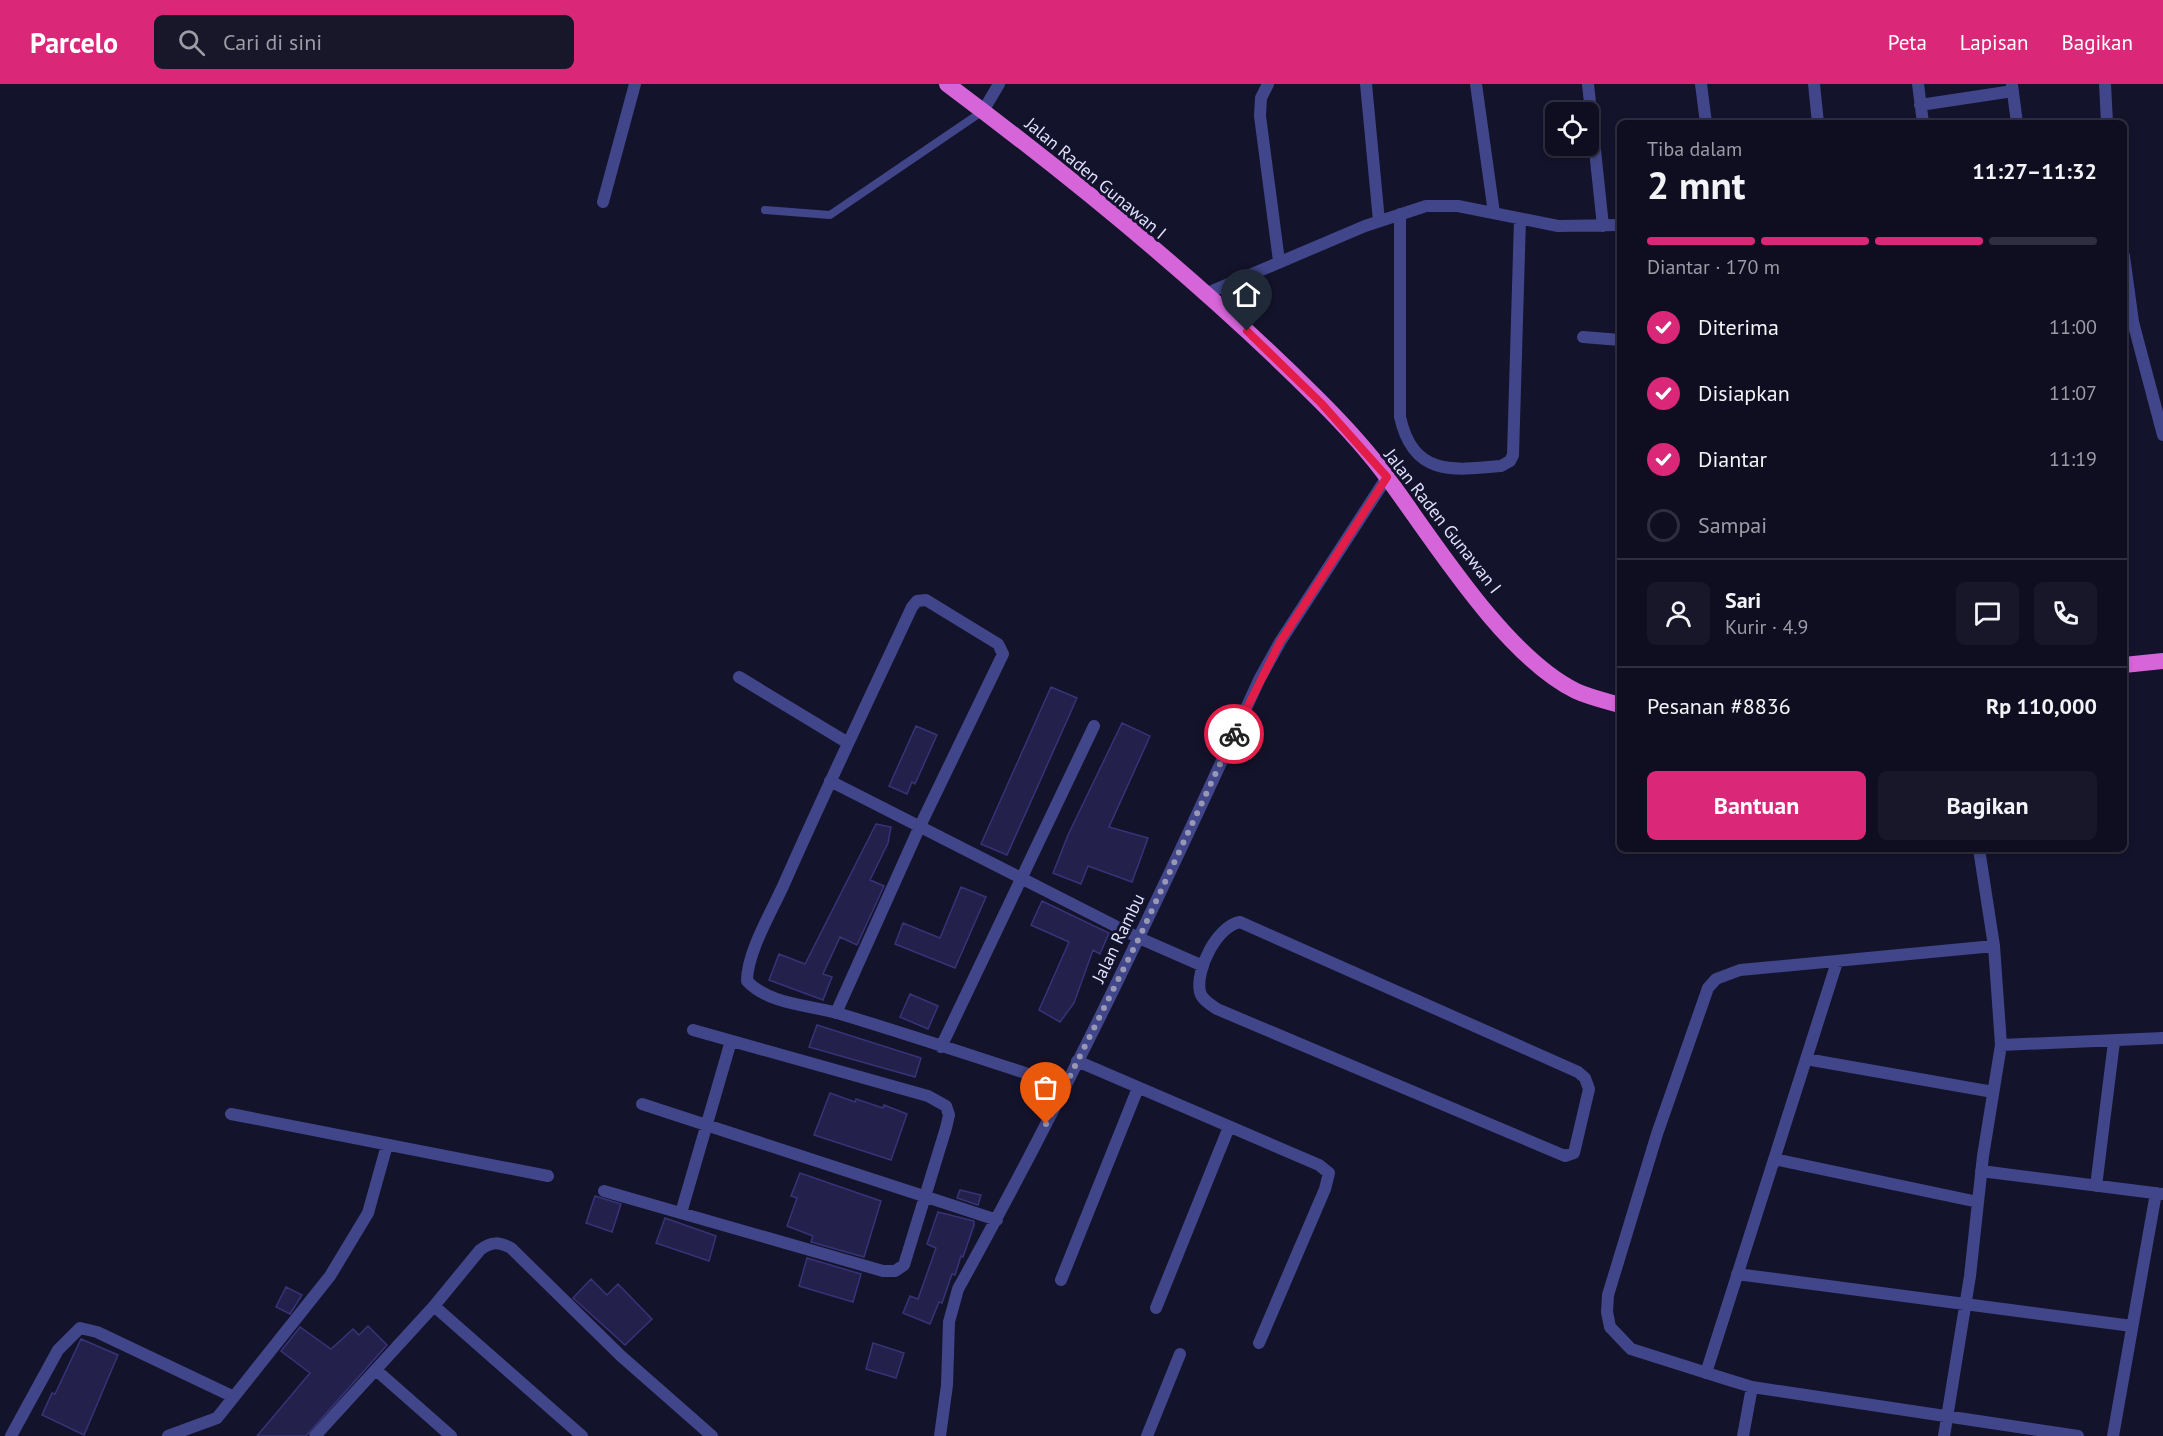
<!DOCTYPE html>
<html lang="id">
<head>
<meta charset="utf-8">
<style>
  :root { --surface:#0f0e21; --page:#18172a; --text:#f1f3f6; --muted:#9b9ca5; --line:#2f2e3f; --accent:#db2777 }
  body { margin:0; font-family:"PT Sans",sans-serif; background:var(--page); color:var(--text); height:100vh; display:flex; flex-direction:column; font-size:22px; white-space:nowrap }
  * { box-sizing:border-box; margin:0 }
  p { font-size:20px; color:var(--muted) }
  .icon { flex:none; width:33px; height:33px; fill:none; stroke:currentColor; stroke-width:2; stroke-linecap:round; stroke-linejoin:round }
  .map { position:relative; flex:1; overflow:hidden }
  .panel { position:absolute; left:1617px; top:36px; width:510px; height:732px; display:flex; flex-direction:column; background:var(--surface); border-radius:9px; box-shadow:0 3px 9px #0003,0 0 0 2px var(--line) }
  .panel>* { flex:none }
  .buttons { position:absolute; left:1545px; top:18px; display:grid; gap:12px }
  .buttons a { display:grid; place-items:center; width:54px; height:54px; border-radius:9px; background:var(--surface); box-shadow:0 3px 9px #0003,0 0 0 2px var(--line); font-size:30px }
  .pin { position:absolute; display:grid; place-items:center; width:51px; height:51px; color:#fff; margin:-62px -26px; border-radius:50% 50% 50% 0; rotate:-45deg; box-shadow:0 0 6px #0007 }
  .pin .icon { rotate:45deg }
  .courier { position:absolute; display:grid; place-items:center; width:60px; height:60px; margin:-30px; border:4px solid #e11d48; border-radius:50%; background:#fff; color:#222; box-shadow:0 2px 8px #0007 }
  .summary em { font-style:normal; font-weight:700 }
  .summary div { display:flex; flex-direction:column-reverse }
  .summary { display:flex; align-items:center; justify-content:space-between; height:102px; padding:0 30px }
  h1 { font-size:39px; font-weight:700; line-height:45px }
  .bar { display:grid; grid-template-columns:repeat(4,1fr); gap:9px 6px; align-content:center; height:72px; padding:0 30px }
  .bar i { height:8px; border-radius:4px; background:var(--line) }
  .bar .on { background:var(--accent) }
  .bar p { grid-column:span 4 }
  .line { display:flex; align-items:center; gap:15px; padding:0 30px; border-top:2px solid var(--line) }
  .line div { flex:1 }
  .round { display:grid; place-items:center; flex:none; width:63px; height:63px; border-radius:9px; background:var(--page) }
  ol { padding:0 30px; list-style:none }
  li { display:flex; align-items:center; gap:18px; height:66px }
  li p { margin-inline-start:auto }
  li .icon { padding:6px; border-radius:50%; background:var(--accent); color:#fff; stroke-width:4 }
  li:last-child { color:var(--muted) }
  li i { width:33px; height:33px; border:3px solid var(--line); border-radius:50% }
  .button { display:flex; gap:12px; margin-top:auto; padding:12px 30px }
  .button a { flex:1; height:69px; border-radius:9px; background:var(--accent); color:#fff; font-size:24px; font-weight:700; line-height:69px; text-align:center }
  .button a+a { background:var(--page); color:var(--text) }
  header { display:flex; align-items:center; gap:36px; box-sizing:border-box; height:84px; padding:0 30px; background:var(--accent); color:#fff }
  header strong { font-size:28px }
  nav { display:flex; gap:33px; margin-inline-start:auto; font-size:21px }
  .search { width:420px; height:54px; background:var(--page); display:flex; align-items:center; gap:15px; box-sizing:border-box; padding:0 21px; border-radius:9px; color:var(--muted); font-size:22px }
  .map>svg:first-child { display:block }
  .building { fill:#23204c; stroke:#383377; stroke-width:1.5 }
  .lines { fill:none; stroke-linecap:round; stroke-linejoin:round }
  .service { stroke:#404689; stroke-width:8 }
  .minor { stroke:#404689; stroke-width:12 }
  .trunk { stroke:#d665da; stroke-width:16 }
  .done { stroke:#9898b4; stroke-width:6; stroke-dasharray:0 10.8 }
  .route { stroke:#e11d48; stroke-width:8 }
  .labels { text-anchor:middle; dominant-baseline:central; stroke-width:6; stroke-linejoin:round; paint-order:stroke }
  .street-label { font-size:18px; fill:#dfdffe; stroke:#14132c }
</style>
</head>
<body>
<header>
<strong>Parcelo</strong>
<div class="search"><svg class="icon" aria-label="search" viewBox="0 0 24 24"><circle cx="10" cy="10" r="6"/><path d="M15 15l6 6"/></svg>Cari di sini</div>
<nav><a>Peta</a><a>Lapisan</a><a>Bagikan</a></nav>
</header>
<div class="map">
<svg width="2163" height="1352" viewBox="0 0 2163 1352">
  <rect width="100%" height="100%" fill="#14132c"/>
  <path class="building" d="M1051 603 1077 614 1007 771 981 760Z
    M1122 639 1150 652 1109 743 1148 754 1132 798 1088 782 1081 800 1053 789 1068 751Z
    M916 642 937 651 915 700 912 698 907 710 889 702Z
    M876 740 891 743 888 759 870 796 884 802 857 861 840 853 823 890 832 893 823 916 769 896 779 870 805 880Z
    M961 803 986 813 955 884 895 860 903 839 940 854Z
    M1042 817 1109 849 1100 870 1093 866 1074 919 1060 938 1039 926 1069 858 1031 841Z
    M910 910 938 922 928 945 900 933Z
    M817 941 921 974 915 993 809 963Z
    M830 1009 855 1018 856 1015 883 1024 884 1021 907 1030 891 1076 814 1051Z
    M800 1089 881 1117 864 1173 811 1158 813 1152 787 1142 797 1114 791 1112Z
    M960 1106 981 1111 978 1121 957 1114Z
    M595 1112 621 1120 612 1148 586 1139Z
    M938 1128 974 1137V1141L963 1173 961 1172 955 1191 952 1190 942 1219 939 1218 930 1240 903 1229 910 1212 918 1215 936 1164 927 1160Z
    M665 1134 716 1152 709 1177 656 1159Z
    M807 1174 861 1190 853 1218 799 1202Z
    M591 1195 607 1211 618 1200 652 1235 625 1261 573 1214Z
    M286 1203 302 1211 290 1230 276 1223Z
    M368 1242 387 1261 306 1352H257L310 1289 281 1267 300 1243 331 1265 353 1245 359 1251Z
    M81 1255 118 1271 84 1351 42 1331 52 1309 55 1310Z
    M873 1259 904 1269 896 1294 866 1285Z"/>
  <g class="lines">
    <path class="service" d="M765 126 830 131 983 27"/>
    <path class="minor" d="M1268 0 1261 14 1260 32 1279 177
      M1366 0 1379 137
      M1476 0 1494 129
      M1588 0 1603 142
      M1701 0 1706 39
      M1814 0 1818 39
      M1918 0 1923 39
      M2105 0 2107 39
      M2012 1 2017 39
      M1920 21 2013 7
      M983 27 999 0
      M603 118 635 0
      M1400 130V333C1413 391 1450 387 1501 382L1510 377 1513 371 1520 135
      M2124 172 2133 238 2163 351
      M1205 210 1365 142 1426 122H1458L1558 142 1620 141
      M1583 253 1620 256
      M739 593 848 659
      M830 697 1139 854 1203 882
      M1240 838 1578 988 1585 994 1589 1005 1574 1069 1565 1072 1217 925C1210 920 1202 916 1200 908 1195 886 1217 842 1240 838Z
      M1994 862 1740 886 1716 895 1708 904 1657 1050 1608 1211 1607 1228 1610 1243 1631 1265 1729 1296 1752 1303 2078 1352
      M836 929 920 742 1003 570 998 560 926 516 917 517 912 523C869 615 825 707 784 800 772 827 747 868 747 897 768 920 808 921 837 929 914 952 990 978 1066 1002
      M2001 961 2163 954
      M941 963 1094 642
      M1806 975 1993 1008
      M1077 977 1319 1081 1329 1089 1325 1105 1259 1259
      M642 1020 997 1136
      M231 1030 548 1092
      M1774 1075 1978 1118
      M1981 1087 2162 1110
      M2096 1102 2114 958
      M604 1107 883 1187H895L904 1181 946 1044 949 1031 946 1022 928 1012 693 946
      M681 1129 731 957
      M1737 1190 2132 1242
      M1061 1196 1138 1004
      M434 1222 582 1352
      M1156 1224 1229 1043
      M376 1286 451 1352
      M1706 1289 1837 878
      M11 1352 58 1266 80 1244 97 1248 234 1313
      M168 1352 217 1334 330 1192 368 1129 387 1061
      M315 1352 434 1222 480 1166C492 1157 499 1158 511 1164L621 1272 712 1352
      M940 1352 947 1301 949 1238 958 1205C1068 1007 1165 802 1259 596L1280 558 1387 393
      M1147 1352 1180 1270
      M1743 1352 1752 1303
      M1944 1352 1970 1192 1983 1072 2001 961 1994 862 1979 765
      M2113 1352 2156 1109"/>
    <path class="trunk" d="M947 0C1077 97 1204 201 1319 316 1343 340 1369 368 1389 396 1435 459 1506 573 1576 607 1589 613 1606 617 1620 621
      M2124 581 2163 577"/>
  </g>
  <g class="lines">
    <path class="done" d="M1046 1040 1139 854 1234 650"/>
    <path class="route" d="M1234 650 1280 558 1387 393 1321 319 1247 247"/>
  </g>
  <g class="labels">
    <g class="street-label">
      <text transform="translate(1096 94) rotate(40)">Jalan Raden Gunawan I</text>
      <text transform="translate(1443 437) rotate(52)">Jalan Raden Gunawan I</text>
      <text transform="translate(1118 854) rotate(-64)">Jalan Rambu</text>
    </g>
  </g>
</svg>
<div class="buttons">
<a><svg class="icon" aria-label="locate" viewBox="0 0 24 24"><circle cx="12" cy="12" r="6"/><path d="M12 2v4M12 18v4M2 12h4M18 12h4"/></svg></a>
</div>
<div class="pin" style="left:1046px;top:1040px;background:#ea580c"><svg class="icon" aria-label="bag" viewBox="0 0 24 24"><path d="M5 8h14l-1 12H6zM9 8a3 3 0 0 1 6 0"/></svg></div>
<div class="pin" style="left:1247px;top:247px;background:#1f2937"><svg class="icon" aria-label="home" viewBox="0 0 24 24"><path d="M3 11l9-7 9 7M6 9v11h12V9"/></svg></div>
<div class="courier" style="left:1234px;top:650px"><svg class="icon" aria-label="bike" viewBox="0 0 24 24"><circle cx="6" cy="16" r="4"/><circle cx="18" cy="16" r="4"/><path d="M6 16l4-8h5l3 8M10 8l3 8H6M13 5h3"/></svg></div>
<section class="panel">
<div class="summary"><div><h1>2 mnt</h1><p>Tiba dalam</p></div><em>11:27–11:32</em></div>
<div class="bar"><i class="on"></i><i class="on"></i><i class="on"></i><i></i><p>Diantar · 170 m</p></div>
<ol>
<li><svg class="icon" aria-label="check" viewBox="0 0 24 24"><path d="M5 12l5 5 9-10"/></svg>Diterima<p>11:00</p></li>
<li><svg class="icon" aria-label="check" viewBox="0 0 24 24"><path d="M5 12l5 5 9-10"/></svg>Disiapkan<p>11:07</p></li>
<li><svg class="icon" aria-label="check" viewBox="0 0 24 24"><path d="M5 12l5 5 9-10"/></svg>Diantar<p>11:19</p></li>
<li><i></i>Sampai</li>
</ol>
<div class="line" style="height:108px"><a class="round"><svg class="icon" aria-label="person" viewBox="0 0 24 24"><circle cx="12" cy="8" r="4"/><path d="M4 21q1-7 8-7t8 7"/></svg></a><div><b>Sari</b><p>Kurir · 4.9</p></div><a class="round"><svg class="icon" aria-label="chat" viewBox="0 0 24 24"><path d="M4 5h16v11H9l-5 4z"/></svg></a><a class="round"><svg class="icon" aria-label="phone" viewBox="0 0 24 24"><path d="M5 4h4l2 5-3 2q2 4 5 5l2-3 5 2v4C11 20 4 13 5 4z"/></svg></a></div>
<div class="line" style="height:78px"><div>Pesanan #8836</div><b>Rp 110,000</b></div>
<div class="button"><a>Bantuan</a><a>Bagikan</a></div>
</section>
</div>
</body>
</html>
